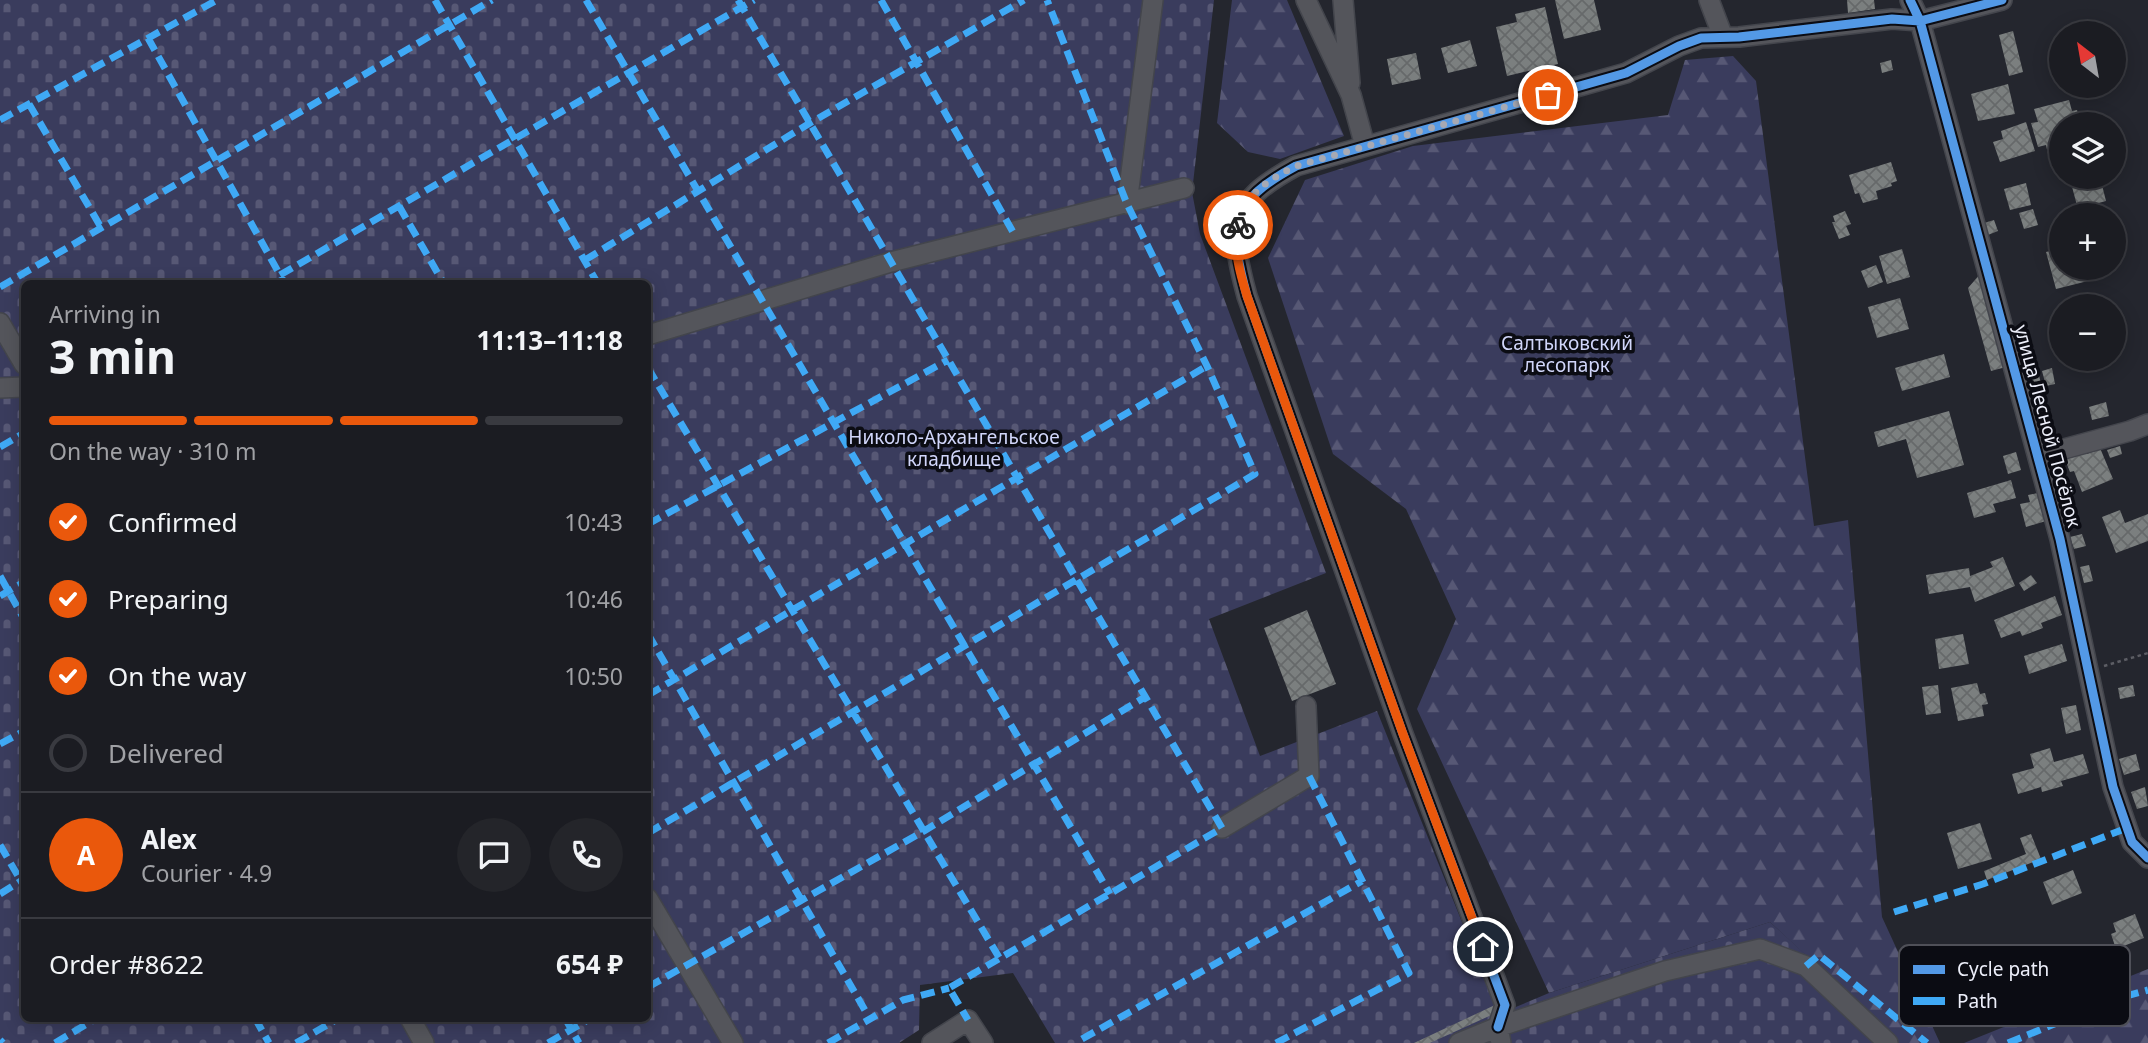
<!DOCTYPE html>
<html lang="en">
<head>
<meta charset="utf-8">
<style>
  :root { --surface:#1b1c22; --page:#24252a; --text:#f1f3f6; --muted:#a0a1a5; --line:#393a40; --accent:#ea580c }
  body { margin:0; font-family:"Noto Sans",sans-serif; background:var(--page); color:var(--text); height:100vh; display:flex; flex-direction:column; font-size:26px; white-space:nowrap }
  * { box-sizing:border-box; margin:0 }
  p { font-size:23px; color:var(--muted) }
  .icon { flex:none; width:38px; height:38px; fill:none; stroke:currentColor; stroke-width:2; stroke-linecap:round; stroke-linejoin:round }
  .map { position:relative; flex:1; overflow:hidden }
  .sheet { position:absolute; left:21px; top:280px; width:630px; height:742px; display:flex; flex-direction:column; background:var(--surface); border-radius:10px; box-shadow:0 4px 18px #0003,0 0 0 2px var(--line) }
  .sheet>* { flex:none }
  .needle { width:46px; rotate:329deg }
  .tools { position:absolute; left:2049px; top:21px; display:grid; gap:14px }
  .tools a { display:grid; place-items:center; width:77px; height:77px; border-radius:50%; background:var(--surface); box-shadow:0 4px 18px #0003,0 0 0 2px var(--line); font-size:35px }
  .pin { position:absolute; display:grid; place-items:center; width:60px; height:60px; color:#fff; margin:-30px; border:4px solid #fff; border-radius:50%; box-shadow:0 2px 7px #0007 }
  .courier { position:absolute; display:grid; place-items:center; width:70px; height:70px; margin:-35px; border:5px solid #ea580c; border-radius:50%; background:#fff; color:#222; box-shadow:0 2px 9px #0007 }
  .headline em { font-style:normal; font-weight:700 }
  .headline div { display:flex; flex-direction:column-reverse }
  .headline { display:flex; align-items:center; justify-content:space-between; height:119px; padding:0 28px }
  h1 { font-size:46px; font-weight:700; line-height:52px }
  .bar { display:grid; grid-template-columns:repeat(4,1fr); gap:10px 7px; align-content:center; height:84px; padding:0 28px }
  .bar i { height:9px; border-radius:5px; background:var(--line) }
  .bar .current { background:var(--accent) }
  .bar p { grid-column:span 4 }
  .line { display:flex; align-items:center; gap:18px; padding:0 28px; border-top:2px solid var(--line) }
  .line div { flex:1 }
  .round { display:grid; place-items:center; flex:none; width:74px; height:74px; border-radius:37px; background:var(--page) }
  ol { padding:0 28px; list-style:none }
  li { display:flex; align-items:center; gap:21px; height:77px }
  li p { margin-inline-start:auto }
  li .icon { padding:7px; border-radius:50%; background:var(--accent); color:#fff; stroke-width:4 }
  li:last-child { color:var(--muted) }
  li i { width:38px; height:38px; border:4px solid var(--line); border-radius:50% }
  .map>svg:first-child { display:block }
  .forest { fill:url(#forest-firs) }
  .cemetery { fill:url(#cemetery-stones); fill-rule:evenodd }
  .building { fill:url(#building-cross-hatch) }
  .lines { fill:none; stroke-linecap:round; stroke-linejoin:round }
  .minor-casing { stroke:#43454c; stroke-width:22 }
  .path { stroke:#5c5d64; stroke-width:2.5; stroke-dasharray:3.5 3.5; stroke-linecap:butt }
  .minor { stroke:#54555b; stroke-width:19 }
  .quiet { stroke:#3fa9f5; stroke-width:7; stroke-dasharray:14 7; stroke-linecap:butt }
  .cycleway-casing { stroke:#0b0c13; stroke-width:13 }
  .cycleway { stroke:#5399e6; stroke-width:9 }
  .done { stroke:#a7a9b3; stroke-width:7; stroke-dasharray:0 12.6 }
  .route { stroke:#ea580c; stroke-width:9 }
  .labels { text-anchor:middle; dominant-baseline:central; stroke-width:7; stroke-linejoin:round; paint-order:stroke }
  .park-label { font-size:19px; fill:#d1d6fa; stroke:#0b0c13 }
  .street-label { font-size:19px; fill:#edeffa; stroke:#0b0c13 }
  .key { fill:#0b0c13; stroke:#4f5058; stroke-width:2 }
  .key-label { font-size:19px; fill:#edeffa }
</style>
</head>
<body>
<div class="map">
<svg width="2148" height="1043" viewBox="0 0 2148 1043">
  <defs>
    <pattern id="forest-firs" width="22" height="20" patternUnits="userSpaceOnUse" patternTransform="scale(1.75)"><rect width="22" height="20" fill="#3a3c5d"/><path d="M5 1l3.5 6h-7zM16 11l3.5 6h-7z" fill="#575875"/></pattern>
    <pattern id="cemetery-stones" width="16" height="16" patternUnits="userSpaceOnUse" patternTransform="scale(1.75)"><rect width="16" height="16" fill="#3a3c5d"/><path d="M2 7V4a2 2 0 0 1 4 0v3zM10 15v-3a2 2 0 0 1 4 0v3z" fill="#575875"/></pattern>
    <pattern id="building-cross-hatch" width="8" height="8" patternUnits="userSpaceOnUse" patternTransform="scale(1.75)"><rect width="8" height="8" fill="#7b7f7f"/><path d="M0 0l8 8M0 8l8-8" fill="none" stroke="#66696a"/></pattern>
  </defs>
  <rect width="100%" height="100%" fill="#24262e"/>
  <path class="forest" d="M1232 0H1287L1344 136 1280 159 1248 152 1217 123Z
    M1733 56 1756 81 1814 526 1848 520 1882 917 1940 1043H1901L1770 922 1549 993 1417 709 1456 619 1406 509 1333 454 1268 258 1305 180 1413 146 1668 115 1685 60Z
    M2148 969V1043H1964Z"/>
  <path class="cemetery" d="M0 0H1214L1192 192 1200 234 1326 573 1209 619 1260 756 1377 711 1499 1014 1549 993 1770 922 1902 1043H1055L1013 973 920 985 919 1030 899 1043H0ZM24 284H648V1018H24Z"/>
  <path class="building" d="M1555 0H1594L1601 30 1564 39Z
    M1847 0H1874L1875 9 1848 13Z
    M1545 7 1558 64 1507 76 1496 27 1517 22 1515 14Z
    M2013 31 2023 72 2009 76 1999 35Z
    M1470 40 1477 66 1448 73 1441 48Z
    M1416 53 1421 79 1392 85 1387 59Z
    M1891 60 1893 70 1882 73 1880 63Z
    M2008 84 2015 114 1978 121 1971 94Z
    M2069 100 2072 111 2077 110 2081 124H2062V150L2048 154 2046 145 2038 147 2031 123 2038 122 2034 109Z
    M2026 122 2035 151 2000 162 1993 142 2003 139 2001 131Z
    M1891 162 1897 181 1891 183 1892 186 1876 191 1878 199 1863 203 1859 193 1855 194 1849 175Z
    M2096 177H2100L2106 201 2091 205 2092 210 2079 213 2071 183Z
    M2026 183 2031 205 2010 210 2004 189Z
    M2033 209 2038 225 2024 229 2019 213Z
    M1845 211 1851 224 1846 226 1850 235 1839 239 1832 222H1835L1833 216Z
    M1994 220 1998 231 1988 235 1984 223Z
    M2062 248V268H2085L2088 281 2056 289 2046 252Z
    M1902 249 1910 277 1887 284 1879 256Z
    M1876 265 1883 282 1868 288 1861 271Z
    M1980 274 2006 367 1991 371 1968 288Z
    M1900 298 1909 329 1877 338 1868 307Z
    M2062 321V344L2054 346 2050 324Z
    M1944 354 1950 377 1902 391 1895 368Z
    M2052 368 2055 384 2046 386 2042 371Z
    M2038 372 2042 387 2032 390 2028 374Z
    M2106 402 2109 416 2092 420 2089 407Z
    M1949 411 1964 465 1917 478 1906 439 1878 447 1874 432Z
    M2120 446 2122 454 2110 458 2107 450Z
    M2100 448 2113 479 2082 492 2074 471 2070 472 2064 457 2085 449 2087 454Z
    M2016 452 2021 470 2008 474 2003 456Z
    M2011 480 2016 498 1993 504 1996 512 1974 518 1967 493Z
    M2038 493 2046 521 2026 527 2020 504 2030 502 2028 495Z
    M2120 510 2125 523 2148 514V541L2116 553 2102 517Z
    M2082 534 2086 546 2074 549 2070 537Z
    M2003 557 2015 586 1975 602 1970 587 1929 594 1926 575 1969 568 1970 576 1993 567 1990 562Z
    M2089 565 2093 581 2084 583 2080 567Z
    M2031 575 2037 583 2024 591 2019 583Z
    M2055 596 2062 615 2041 623 2043 628 2022 636 2020 631 2001 638 1994 620Z
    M1307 610 1336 684 1292 701 1264 628Z
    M1963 634 1969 664 1939 669 1935 639Z
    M2062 644 2067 661 2029 674 2024 656Z
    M1977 683 1980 694 1985 693 1988 704 1982 705 1984 716 1958 721 1951 688Z
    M1938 685 1941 713 1926 715 1922 687Z
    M2133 685 2135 696 2120 699 2118 688Z
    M2076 705 2081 730 2066 734 2061 708Z
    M2050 748 2054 762 2083 754 2089 773 2061 781 2063 786 2042 792 2041 787 2018 794 2012 774 2034 768 2030 754Z
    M2136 754 2140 770 2124 775 2119 759Z
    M2145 787 2148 806 2137 809 2131 792Z
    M1980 823 1992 859 1958 869 1947 833Z
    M2031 834 2041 859 1987 880 1984 871 2026 854 2020 838Z
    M2073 870 2082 893 2052 905 2043 882Z
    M2135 914 2144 938 2116 949 2111 934 2116 932 2113 923Z
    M1495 1005 1498 1012 1430 1043H1414Z"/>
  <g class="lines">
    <g class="minor-casing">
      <path id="minor" d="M1306 0 1351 95 1365 146
        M1343 0 1350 83
        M1709 0 1723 37
        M1910 0 1920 21 2060 539 2113 787 2132 842 2148 858
        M1127 204 1153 0
        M0 323 24 364
        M648 335 891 262 1184 188
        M0 388 24 387
        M2038 456 2130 431 2148 424
        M1222 828 1309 776 1306 706
        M648 899 733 1043
        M410 1018 424 1043
        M1498 1027 1505 1005 1403 734 1247 296C1228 226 1229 202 1296 166L1626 73 1679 46 1701 38 1739 37 1892 19 1920 21 2002 0
        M1498 1027 1665 971 1760 949 1806 966 1888 1043
        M932 1043 968 1020 983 1043
        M1459 1043 1498 1027 1501 1043"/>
    </g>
    <path class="path" d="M2104 666 2148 653"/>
    <use href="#minor" class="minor"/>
    <path class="quiet" d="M435 0 598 284
      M586 0 1110 894
      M738 0 1222 828 949 988 968 1020
      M881 0 1013 232
      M148 38 285 284
      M29 104 102 229
      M0 120 217 0
      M399 206 444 284
      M585 260 810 123 1024 0
      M280 275 754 0
      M0 287 492 0
      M648 368 1000 959
      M0 447 24 433
      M648 524 948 360
      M0 576 24 619
      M0 596 24 582
      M648 634 870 1019
      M648 695 1207 366
      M0 744 24 731
      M648 833 1255 474 1207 366 1127 204 1047 0
      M0 845 21 881
      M0 894 24 879
      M1894 912 1983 884 2127 828
      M1806 966 1819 955 1927 1043
      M648 987 924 831 1145 697
      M255 1018 269 1043
      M565 1018 579 1043
      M1082 1039 1362 881
      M0 1040 3 1043
      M55 1043 97 1018
      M296 1043 339 1018
      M548 1043 591 1018
      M828 1043 903 1000 949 988
      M1276 1043 1409 973 1309 776
      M2008 1043 2115 999 2148 990"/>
    <g class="cycleway-casing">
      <path id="cycleway" d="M1910 0 1920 21 2060 539 2113 787 2132 842 2148 858
        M1498 1027 1505 1005 1403 734 1247 296C1228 226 1229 202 1296 166L1626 73 1679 46 1701 38 1739 37 1892 19 1920 21 2002 0"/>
    </g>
    <use href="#cycleway" class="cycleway"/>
  </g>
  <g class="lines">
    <path class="done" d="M1238 225C1244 194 1270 179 1296 166L1548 95"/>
    <path class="route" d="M1238 225C1233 249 1240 273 1247 296L1403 734 1483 947"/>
  </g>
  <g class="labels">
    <g class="park-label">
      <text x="1567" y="343">Салтыковский<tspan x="1567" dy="22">лесопарк</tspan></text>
      <text x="954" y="437">Николо-Архангельское<tspan x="954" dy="22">кладбище</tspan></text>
    </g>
    <g class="street-label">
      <text transform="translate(2048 426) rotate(75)">улица Лесной Посёлок</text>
    </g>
  </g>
  <rect x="1899" y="945" width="231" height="81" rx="10" class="key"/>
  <rect x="1913" y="965" width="32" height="9" fill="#5399e6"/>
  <rect x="1913" y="997" width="32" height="8" fill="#3fa9f5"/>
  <g class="key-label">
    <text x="1957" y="976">Cycle path</text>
    <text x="1957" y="1008">Path</text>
  </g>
</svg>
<div class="tools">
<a><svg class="needle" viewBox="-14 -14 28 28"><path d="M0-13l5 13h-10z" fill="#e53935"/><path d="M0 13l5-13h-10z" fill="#a0a1a5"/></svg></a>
<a><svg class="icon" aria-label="layers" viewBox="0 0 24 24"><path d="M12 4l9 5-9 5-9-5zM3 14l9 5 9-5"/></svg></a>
<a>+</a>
<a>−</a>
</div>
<div class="pin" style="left:1548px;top:95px;background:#ea580c"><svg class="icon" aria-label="bag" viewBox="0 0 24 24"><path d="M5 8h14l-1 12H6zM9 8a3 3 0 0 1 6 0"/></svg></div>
<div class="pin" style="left:1483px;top:947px;background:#1f2937"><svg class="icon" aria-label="home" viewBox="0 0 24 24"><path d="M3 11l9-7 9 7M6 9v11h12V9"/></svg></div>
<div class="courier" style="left:1238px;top:225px"><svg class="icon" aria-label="bike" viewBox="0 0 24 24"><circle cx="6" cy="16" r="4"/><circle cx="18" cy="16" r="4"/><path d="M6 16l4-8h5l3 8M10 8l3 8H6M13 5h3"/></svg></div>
<section class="sheet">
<div class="headline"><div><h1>3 min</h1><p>Arriving in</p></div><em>11:13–11:18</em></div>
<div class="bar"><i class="current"></i><i class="current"></i><i class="current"></i><i></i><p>On the way · 310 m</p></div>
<ol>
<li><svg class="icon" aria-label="check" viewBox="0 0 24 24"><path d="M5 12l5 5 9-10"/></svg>Confirmed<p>10:43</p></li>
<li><svg class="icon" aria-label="check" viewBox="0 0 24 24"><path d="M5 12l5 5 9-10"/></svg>Preparing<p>10:46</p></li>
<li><svg class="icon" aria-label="check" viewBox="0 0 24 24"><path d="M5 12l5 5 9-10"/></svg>On the way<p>10:50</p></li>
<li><i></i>Delivered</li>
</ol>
<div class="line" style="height:126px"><b class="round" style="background:var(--accent);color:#fff">A</b><div><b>Alex</b><p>Courier · 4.9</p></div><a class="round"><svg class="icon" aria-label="chat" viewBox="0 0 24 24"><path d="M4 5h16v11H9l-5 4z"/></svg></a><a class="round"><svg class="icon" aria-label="phone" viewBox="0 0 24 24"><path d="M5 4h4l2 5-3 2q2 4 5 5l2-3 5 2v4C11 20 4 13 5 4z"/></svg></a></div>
<div class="line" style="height:91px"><div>Order #8622</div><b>654 ₽</b></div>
</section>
</div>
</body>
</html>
